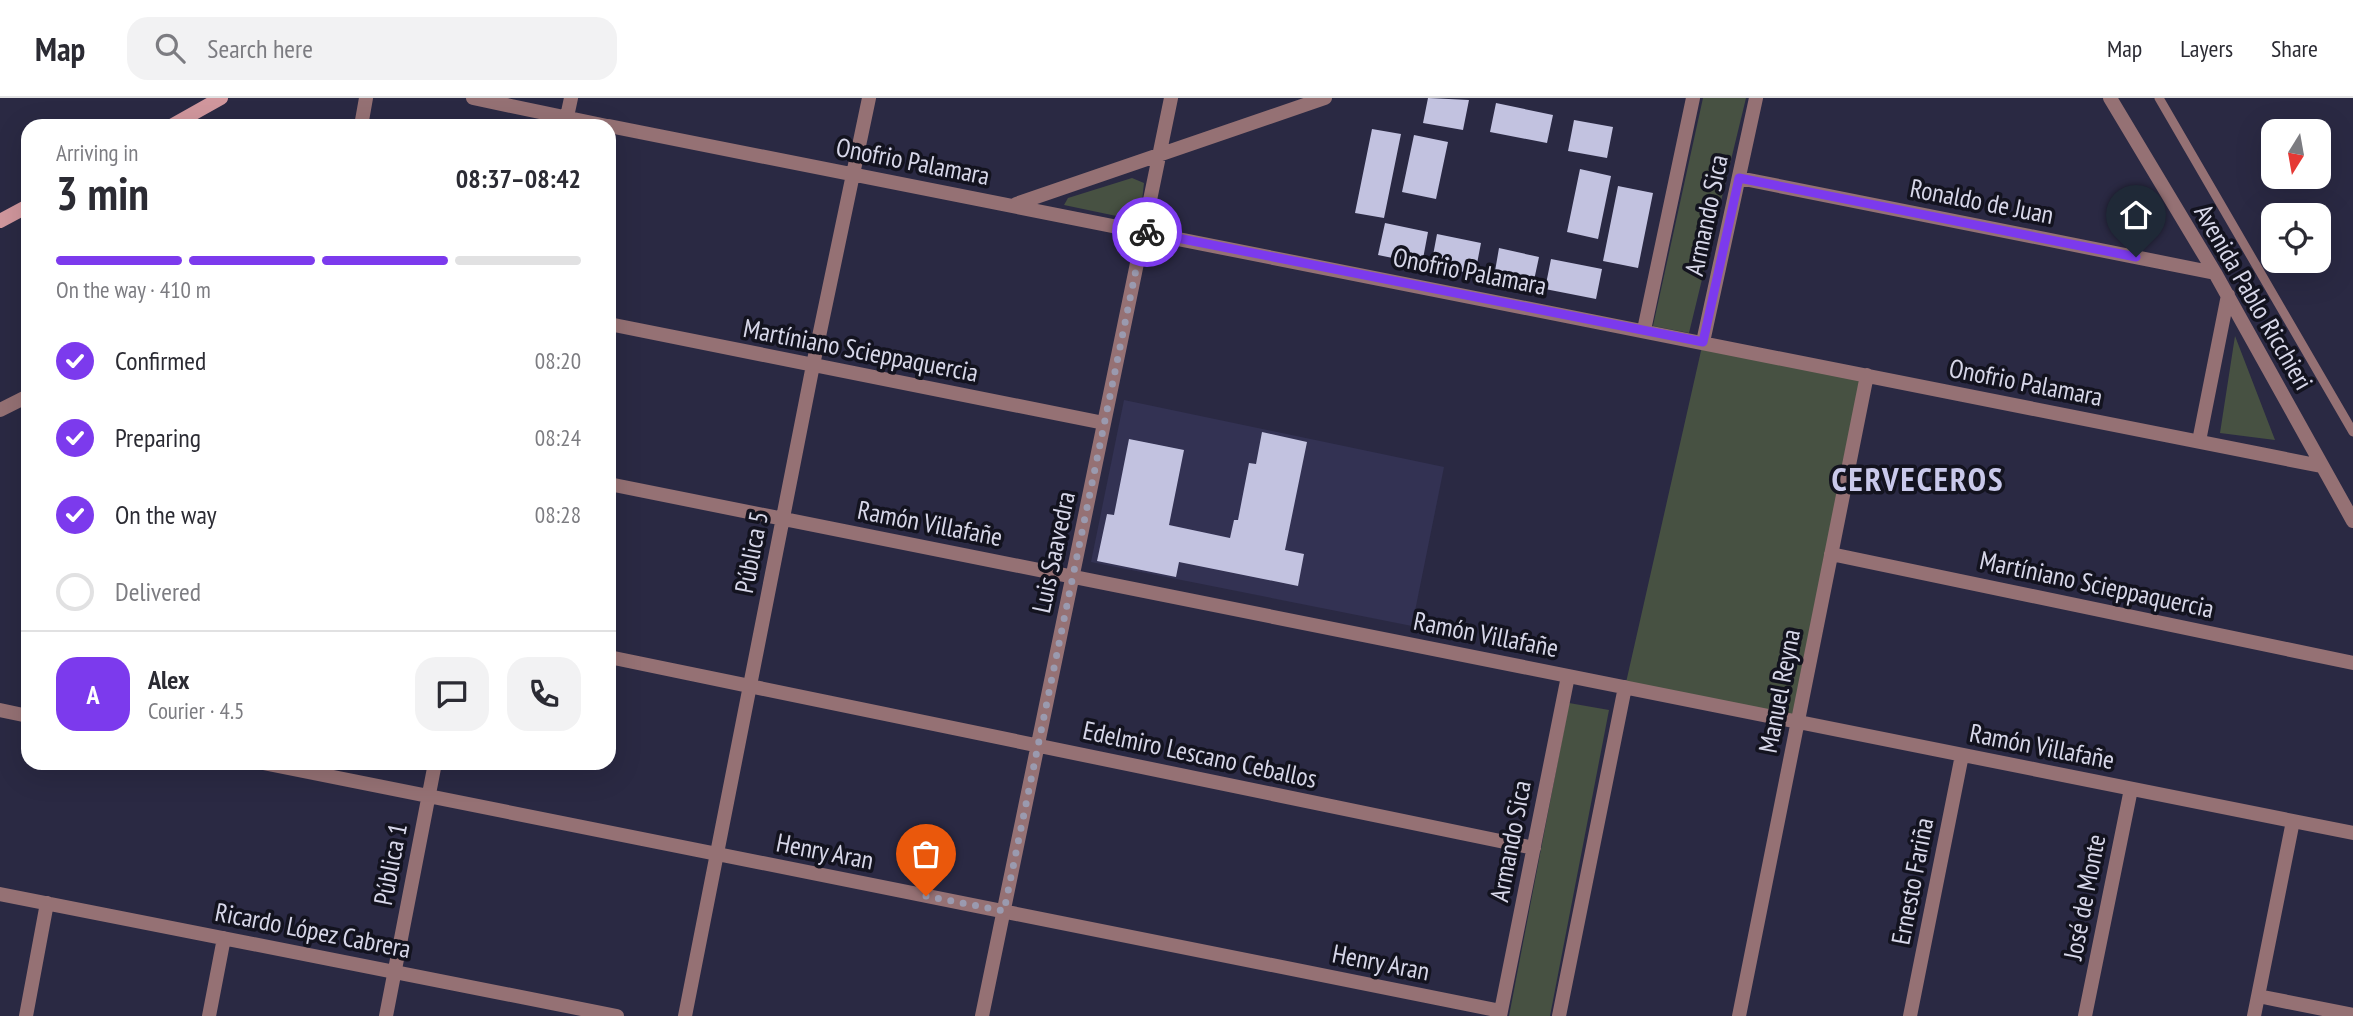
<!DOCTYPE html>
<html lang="en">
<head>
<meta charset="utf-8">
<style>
  :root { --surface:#fff; --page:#f2f2f3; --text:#2b2b33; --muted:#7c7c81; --line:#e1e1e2; --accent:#7c3aed }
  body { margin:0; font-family:"PT Sans Narrow",sans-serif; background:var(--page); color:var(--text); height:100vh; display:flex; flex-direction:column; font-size:26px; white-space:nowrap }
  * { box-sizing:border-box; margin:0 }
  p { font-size:23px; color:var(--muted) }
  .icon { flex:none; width:38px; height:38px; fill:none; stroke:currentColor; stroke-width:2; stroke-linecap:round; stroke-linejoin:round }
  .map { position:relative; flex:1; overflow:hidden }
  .panel { position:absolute; left:21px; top:21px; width:595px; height:651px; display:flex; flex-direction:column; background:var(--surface); border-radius:21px; box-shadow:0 7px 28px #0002 }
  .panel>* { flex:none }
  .needle { width:46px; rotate:191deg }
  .controls { position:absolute; left:2261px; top:21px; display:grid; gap:14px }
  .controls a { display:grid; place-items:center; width:70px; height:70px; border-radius:14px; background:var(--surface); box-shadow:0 7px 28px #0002; font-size:35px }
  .pin { position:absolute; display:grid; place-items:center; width:60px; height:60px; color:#fff; margin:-72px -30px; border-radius:50% 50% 50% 0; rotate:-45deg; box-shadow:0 0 7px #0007 }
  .pin .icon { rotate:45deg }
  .courier { position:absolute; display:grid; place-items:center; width:70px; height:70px; margin:-35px; border:5px solid #7c3aed; border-radius:50%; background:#fff; color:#222; box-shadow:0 2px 9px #0007 }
  .head em { font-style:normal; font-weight:700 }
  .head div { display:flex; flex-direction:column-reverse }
  .head { display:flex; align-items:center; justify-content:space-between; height:119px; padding:0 35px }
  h1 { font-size:46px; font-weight:700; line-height:52px }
  .bar { display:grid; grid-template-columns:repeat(4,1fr); gap:10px 7px; align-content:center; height:84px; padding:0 35px }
  .bar i { height:9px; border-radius:5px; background:var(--line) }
  .bar .active { background:var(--accent) }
  .bar p { grid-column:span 4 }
  .line { display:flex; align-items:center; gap:18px; padding:0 35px; border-top:2px solid var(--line) }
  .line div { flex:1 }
  .round { display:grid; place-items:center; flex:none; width:74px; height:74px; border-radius:21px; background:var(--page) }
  ol { padding:0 35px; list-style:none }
  li { display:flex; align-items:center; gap:21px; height:77px }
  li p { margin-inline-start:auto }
  li .icon { padding:7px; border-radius:50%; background:var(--accent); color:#fff; stroke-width:4 }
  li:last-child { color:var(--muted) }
  li i { width:38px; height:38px; border:4px solid var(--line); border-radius:50% }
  header { display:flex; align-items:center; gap:42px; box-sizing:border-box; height:98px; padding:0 35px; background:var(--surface); border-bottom:2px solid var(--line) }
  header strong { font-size:33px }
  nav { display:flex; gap:38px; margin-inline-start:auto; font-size:24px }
  .search { width:490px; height:63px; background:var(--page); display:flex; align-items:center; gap:18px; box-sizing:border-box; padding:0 24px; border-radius:21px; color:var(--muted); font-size:26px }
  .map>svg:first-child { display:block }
  .built { fill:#333253 }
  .green { fill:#475142 }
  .building { fill:#c2c2e0 }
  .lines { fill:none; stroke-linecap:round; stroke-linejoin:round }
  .lane { stroke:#957174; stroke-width:9 }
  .street { stroke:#957174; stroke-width:14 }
  .secondary { stroke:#d1979d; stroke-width:14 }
  .done { stroke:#9a9aaf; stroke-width:7; stroke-dasharray:0 12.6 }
  .route { stroke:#7c3aed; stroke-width:9 }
  .labels { text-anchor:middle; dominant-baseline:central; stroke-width:7; stroke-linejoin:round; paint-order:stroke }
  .street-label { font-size:26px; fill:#d7d7e9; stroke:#13131f }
  .district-label { font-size:33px; font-weight:bold; letter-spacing:2px; fill:#c9c9eb; stroke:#13131f }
</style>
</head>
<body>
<header>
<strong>Map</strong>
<div class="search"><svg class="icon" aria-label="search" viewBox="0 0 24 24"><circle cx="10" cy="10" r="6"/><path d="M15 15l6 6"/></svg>Search here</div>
<nav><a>Map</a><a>Layers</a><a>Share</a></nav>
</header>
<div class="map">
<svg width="2353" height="918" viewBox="0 0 2353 918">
  <rect width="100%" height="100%" fill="#2a2943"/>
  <path class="built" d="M1124 302 1444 369 1412 528 1091 464Z"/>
  <path class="green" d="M1703 0H1746L1689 235 1653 228Z
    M1132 80 1144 85 1141 112 1136 120H1126L1064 107 1068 100Z
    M2235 238 2275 342 2220 335Z
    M1703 244 1867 277 1798 624 1625 589Z
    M1569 605 1609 612 1550 918H1509Z"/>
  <path class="building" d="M1428 0 1469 2 1463 32 1423 25Z
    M1496 5 1553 17 1547 45 1490 34Z
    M1574 22 1613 29 1607 60 1568 53Z
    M1372 31 1401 36 1384 120 1355 115Z
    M1414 37 1448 44 1436 101 1402 94Z
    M1580 71 1611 78 1598 141 1567 134Z
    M1618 88 1653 95 1638 170 1603 163Z
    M1385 125 1428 134 1422 166 1378 157Z
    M1437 136 1481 145 1475 176 1431 168Z
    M1499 150 1539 159 1533 187 1494 179Z
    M1551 161 1602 171 1596 201 1545 191Z
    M1262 334 1307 344 1285 452 1304 456 1298 488 1179 464 1176 479 1097 463 1107 416 1114 417 1129 341 1184 352 1169 427 1230 440 1234 422H1238L1249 365 1256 366Z"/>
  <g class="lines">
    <path class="lane" d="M2159 0 2353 334"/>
    <path class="street" d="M473 0 607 28
      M2110 0 2215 175 2353 423
      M361 28 366 0
      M565 28 571 0
      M609 28 2321 368
      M1739 80 2215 175
      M1016 106 1325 0
      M609 226 1104 325
      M1644 232 1693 0
      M1703 244 1756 0
      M0 312 28 298
      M2199 343 2228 197
      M609 386 2353 735
      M1831 456 2353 565
      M609 559 1534 750
      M0 612 28 618
      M263 665 1501 913
      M0 796 617 918
      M2258 898 2353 917
      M26 918 47 805
      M209 918 224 840
      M386 918 435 665
      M685 918 813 267 869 0
      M982 918 1171 0
      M1500 918 1568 578
      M1559 918 1625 589
      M1739 918 1867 277
      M1910 918 1962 657
      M2085 918 2131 691
      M2254 918 2293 723"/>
    <path class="secondary" d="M171 28 221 0
      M0 123 28 108"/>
  </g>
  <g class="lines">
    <path class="done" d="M926 798 1004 813 1139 157 1144 133 1147 134"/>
    <path class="route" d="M1147 134 1703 244 1739 80 2136 159"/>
  </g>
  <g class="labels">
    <g class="street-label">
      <text transform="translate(913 63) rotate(11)">Onofrio Palamara</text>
      <text transform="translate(1982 103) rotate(11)">Ronaldo de Juan</text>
      <text transform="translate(1706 117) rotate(-78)">Armando Sica</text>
      <text transform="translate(1470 173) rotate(11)">Onofrio Palamara</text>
      <text transform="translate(2254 199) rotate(60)">Avenida Pablo Ricchieri</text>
      <text transform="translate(861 252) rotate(11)">Martíniano Scieppaquercia</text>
      <text transform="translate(2026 284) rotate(11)">Onofrio Palamara</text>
      <text transform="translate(930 425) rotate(11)">Ramón Villafañe</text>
      <text transform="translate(751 454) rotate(-79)">Pública 5</text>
      <text transform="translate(1053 454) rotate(-78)">Luis Saavedra</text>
      <text transform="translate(2097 486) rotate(12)">Martíniano Scieppaquercia</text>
      <text transform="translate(1486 536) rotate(11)">Ramón Villafañe</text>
      <text transform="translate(1779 593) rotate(-79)">Manuel Reyna</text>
      <text transform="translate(2042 648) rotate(11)">Ramón Villafañe</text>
      <text transform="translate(1200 656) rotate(12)">Edelmiro Lescano Ceballos</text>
      <text transform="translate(1510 743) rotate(-79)">Armando Sica</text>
      <text transform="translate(825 753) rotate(11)">Henry Aran</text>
      <text transform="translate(390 766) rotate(-79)">Pública 1</text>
      <text transform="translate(1912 783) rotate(-79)">Ernesto Fariña</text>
      <text transform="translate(2084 799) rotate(-79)">José de Monte</text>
      <text transform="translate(313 832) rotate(11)">Ricardo López Cabrera</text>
      <text transform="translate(1381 864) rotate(11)">Henry Aran</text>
    </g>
    <g class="district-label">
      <text x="1918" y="380">CERVECEROS</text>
    </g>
  </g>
</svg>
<div class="controls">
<a><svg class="needle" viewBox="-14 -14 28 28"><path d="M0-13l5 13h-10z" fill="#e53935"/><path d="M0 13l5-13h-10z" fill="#7c7c81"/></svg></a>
<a><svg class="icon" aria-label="locate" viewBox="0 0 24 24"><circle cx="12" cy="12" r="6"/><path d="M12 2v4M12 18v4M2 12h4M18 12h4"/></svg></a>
</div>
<div class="pin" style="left:926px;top:798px;background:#ea580c"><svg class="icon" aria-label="bag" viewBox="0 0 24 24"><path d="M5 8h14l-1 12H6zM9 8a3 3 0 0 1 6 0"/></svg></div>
<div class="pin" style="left:2136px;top:159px;background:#1f2937"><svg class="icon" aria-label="home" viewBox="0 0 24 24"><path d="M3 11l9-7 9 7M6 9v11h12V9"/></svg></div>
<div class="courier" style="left:1147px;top:134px"><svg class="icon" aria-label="bike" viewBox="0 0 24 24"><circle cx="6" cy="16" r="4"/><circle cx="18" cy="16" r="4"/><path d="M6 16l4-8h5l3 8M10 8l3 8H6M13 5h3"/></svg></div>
<section class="panel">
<div class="head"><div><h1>3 min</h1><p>Arriving in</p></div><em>08:37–08:42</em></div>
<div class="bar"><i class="active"></i><i class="active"></i><i class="active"></i><i></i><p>On the way · 410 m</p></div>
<ol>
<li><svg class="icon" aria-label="check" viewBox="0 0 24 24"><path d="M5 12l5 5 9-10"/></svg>Confirmed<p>08:20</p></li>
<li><svg class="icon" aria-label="check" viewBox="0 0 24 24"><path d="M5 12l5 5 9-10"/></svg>Preparing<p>08:24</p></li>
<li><svg class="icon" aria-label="check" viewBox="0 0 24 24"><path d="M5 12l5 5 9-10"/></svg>On the way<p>08:28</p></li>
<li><i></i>Delivered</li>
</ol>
<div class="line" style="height:126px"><b class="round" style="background:var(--accent);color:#fff">A</b><div><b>Alex</b><p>Courier · 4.5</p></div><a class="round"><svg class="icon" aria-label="chat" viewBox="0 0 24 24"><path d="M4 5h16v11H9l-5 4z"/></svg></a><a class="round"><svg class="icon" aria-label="phone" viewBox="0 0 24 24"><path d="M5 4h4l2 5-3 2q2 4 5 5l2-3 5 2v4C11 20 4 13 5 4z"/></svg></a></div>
</section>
</div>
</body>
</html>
